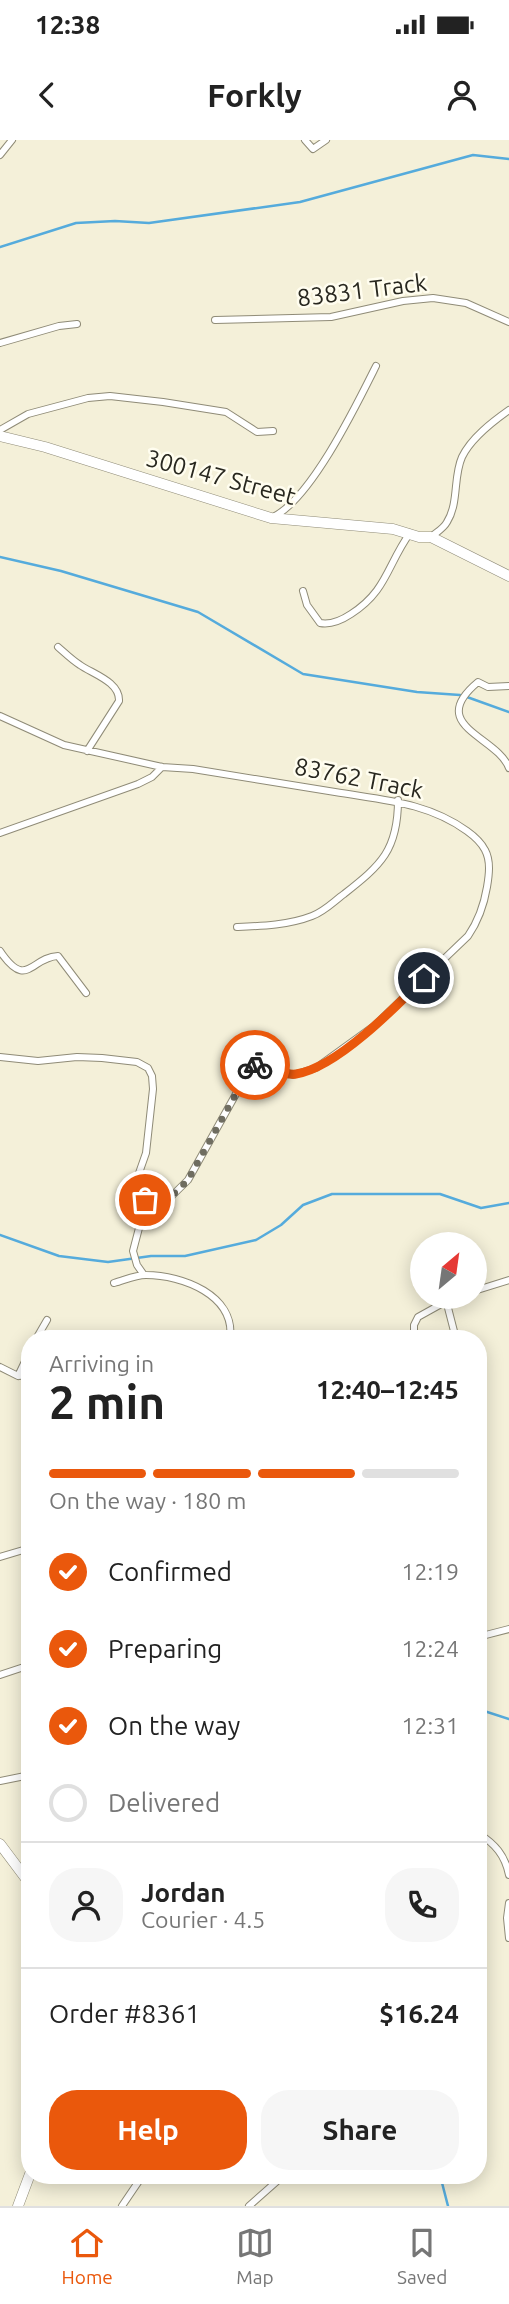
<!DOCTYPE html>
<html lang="en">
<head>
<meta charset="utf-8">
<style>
  :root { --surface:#fff; --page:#f6f6f6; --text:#222; --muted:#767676; --line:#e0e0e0; --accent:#ea580c }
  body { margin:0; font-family:Ubuntu,sans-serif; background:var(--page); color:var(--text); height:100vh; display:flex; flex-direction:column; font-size:26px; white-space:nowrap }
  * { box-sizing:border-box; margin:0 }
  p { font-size:23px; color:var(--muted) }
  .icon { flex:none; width:38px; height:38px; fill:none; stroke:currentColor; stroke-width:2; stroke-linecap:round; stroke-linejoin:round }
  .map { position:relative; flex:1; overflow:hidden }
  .panel { position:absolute; left:21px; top:1190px; width:466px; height:854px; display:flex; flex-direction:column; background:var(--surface); border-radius:28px; box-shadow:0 4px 18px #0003 }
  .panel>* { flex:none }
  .needle { width:46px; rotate:29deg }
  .controls { position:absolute; left:410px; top:1092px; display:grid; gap:14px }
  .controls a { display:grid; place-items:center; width:77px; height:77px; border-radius:50%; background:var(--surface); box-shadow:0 4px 18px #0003; font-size:35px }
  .pin { position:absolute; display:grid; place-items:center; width:60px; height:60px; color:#fff; margin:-30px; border:4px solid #fff; border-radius:50%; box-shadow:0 2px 7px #0007 }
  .courier { position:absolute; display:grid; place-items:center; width:70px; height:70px; margin:-35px; border:5px solid #ea580c; border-radius:50%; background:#fff; color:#222; box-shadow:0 2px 9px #0007 }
  .headline em { font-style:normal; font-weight:600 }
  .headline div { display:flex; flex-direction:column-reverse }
  .headline { display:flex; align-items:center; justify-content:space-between; height:119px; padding:0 28px }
  h1 { font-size:46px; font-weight:600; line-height:52px }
  .bar { display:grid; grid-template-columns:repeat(4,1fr); gap:10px 7px; align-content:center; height:84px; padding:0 28px }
  .bar i { height:9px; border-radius:5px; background:var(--line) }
  .bar .selected { background:var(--accent) }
  .bar p { grid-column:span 4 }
  .line { display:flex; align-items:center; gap:18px; padding:0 28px; border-top:2px solid var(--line) }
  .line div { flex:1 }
  .round { display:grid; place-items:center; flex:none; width:74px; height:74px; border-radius:28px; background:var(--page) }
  ol { padding:0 28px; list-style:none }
  li { display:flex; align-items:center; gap:21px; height:77px }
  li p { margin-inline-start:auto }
  li .icon { padding:7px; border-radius:50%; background:var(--accent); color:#fff; stroke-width:4 }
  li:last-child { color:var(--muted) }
  li i { width:38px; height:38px; border:4px solid var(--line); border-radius:50% }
  .primary-button { display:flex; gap:14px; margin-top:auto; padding:14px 28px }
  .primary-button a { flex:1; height:80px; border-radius:28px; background:var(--accent); color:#fff; font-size:28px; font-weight:600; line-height:80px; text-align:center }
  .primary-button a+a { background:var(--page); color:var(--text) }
  .status { display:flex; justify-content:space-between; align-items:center; height:49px; padding:0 35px; background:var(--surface); direction:ltr }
  .status svg { height:19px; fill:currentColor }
  header { display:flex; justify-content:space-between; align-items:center; height:91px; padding:0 28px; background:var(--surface); font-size:32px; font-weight:600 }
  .menu { display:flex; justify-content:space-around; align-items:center; height:98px; border-top:2px solid var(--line); background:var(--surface); font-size:19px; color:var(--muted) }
  .menu a { display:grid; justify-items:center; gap:4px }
  .menu .selected { color:var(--accent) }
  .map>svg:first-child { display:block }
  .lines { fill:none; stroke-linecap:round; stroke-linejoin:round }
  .stream { stroke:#55abdc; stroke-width:2.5 }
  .street-casing { stroke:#8f8b77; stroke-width:8 }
  .secondary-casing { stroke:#8f8b77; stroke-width:11 }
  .street { stroke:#fff; stroke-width:6 }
  .secondary { stroke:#fff; stroke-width:10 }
  .done { stroke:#6f6d60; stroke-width:7; stroke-dasharray:0 12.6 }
  .route { stroke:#ea580c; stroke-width:9 }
  .labels { text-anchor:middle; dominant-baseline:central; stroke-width:5; stroke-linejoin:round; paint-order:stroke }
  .street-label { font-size:24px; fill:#28271f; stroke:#fffdef }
</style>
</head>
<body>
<div class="status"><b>12:38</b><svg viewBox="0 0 49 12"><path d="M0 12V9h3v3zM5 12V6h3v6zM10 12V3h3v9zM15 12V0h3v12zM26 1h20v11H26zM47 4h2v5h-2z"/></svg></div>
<header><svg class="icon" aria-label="back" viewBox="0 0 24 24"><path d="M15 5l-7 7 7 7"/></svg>Forkly<svg class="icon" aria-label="person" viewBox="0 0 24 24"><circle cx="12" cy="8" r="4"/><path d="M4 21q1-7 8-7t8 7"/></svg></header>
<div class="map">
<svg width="509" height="2066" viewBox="0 0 509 2066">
  <rect width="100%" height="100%" fill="#f4f0d9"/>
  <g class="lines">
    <path class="stream" d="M0 107 76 83 115 81 149 83 300 62 473 15 509 19
      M0 417 61 431 198 472 303 534 417 552 460 555
      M467 557 509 572
      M0 1095 59 1116 108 1122 151 1116H185L256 1100 281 1085 303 1065 332 1054H440L481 1068 509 1063
      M478 1569 509 1579
      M440 2035 448 2066"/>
    <g class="street-casing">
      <path id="street" d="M305 0 313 9 326 0
        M0 15 12 0
        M215 180 331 177 403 161 433 158 466 163 509 182
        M0 203 59 186 77 184
        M0 290 28 274 88 258 110 256 163 262 226 272 257 292 273 291
        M273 377C311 359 357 264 376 226
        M431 397C437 392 444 388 447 382 459 363 453 337 462 317 471 298 492 282 509 270
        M303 451 307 465 320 483C331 485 342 480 351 474 387 451 387 425 410 393
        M58 507C65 513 72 520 80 525 93 534 120 542 119 561L87 611
        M509 546 488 547 478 542C425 586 497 596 509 628
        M0 576 64 605 162 627 193 629C240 637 288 644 335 652 382 660 427 662 467 691 474 696 481 702 485 710 491 721 489 735 487 747 484 765 479 780 468 796L374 886 316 928 293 935 263 924H257L251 927 188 1040 139 1088 133 1111 137 1125 144 1135
        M0 693 138 644 152 637 162 627
        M237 787C262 786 289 785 312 776 325 771 333 762 344 754 381 725 398 710 398 660
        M0 811C27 851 31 817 58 816L86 853
        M0 917 38 921 77 917 102 918 137 922 148 928 152 936 153 949 146 1013 139 1033 140 1054 159 1067
        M114 1143C125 1140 135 1135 146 1135 182 1135 236 1155 230 1199
        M474 1151 509 1140
        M446 1160 456 1199
        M36 1199 47 1180
        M414 1199V1185L418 1177 454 1157
        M0 1227 18 1236 30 1235
        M18 1236 30 1211
        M0 1417 30 1408
        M478 1497 509 1489
        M0 1535 30 1525
        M0 1641 30 1635
        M478 1693C495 1704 505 1715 509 1735
        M509 1763 507 1778 509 1798
        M122 2066 143 2035
        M249 2066 284 2035"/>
    </g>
    <g class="secondary-casing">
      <path id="secondary" d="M0 296 45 307 271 378 393 389 419 397H431L509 436
        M0 1704 30 1744
        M18 2066 30 2034"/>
    </g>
    <use href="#street" class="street"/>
    <use href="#secondary" class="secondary"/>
  </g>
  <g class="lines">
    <path class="done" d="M145 1060 159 1068 188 1040 242 943 255 925"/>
    <path class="route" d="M255 925C269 923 281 936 296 934 336 928 396 867 424 838"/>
  </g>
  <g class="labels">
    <g class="street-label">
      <text transform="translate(362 150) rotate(-7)">83831 Track</text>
      <text transform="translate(221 337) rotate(15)">300147 Street</text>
      <text transform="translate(359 638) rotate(11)">83762 Track</text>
    </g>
  </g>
</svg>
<div class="controls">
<a><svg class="needle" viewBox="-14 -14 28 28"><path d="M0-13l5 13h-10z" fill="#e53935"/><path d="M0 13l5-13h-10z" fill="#767676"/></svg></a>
</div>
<div class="pin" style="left:145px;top:1060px;background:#ea580c"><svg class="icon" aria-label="bag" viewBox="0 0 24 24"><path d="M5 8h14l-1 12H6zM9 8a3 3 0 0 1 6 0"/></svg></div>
<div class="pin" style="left:424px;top:838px;background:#1f2937"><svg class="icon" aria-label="home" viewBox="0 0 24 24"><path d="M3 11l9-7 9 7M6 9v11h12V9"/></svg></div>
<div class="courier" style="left:255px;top:925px"><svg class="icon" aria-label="bike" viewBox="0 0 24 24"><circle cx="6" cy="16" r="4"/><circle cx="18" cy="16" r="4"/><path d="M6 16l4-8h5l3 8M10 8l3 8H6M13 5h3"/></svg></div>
<section class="panel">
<div class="headline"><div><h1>2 min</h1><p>Arriving in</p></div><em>12:40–12:45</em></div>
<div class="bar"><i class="selected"></i><i class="selected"></i><i class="selected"></i><i></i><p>On the way · 180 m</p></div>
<ol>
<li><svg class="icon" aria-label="check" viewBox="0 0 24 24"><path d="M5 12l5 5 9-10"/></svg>Confirmed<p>12:19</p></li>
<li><svg class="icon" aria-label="check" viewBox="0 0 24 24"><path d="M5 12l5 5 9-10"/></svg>Preparing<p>12:24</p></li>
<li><svg class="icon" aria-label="check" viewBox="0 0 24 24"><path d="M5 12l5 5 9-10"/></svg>On the way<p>12:31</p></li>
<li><i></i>Delivered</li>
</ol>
<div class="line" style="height:126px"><a class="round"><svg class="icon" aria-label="person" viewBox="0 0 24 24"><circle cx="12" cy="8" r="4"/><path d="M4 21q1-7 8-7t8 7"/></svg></a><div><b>Jordan</b><p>Courier · 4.5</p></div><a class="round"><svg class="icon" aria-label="phone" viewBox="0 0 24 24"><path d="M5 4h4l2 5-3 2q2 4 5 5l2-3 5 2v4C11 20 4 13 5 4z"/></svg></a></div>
<div class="line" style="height:91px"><div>Order #8361</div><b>$16.24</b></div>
<div class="primary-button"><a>Help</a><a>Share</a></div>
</section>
</div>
<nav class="menu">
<a class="selected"><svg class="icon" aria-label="home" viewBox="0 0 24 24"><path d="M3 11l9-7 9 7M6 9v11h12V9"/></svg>Home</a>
<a><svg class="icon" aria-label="map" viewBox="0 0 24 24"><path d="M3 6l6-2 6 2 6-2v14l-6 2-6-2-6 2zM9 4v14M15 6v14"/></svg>Map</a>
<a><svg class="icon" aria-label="saved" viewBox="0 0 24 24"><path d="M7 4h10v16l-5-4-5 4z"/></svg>Saved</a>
</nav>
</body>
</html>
